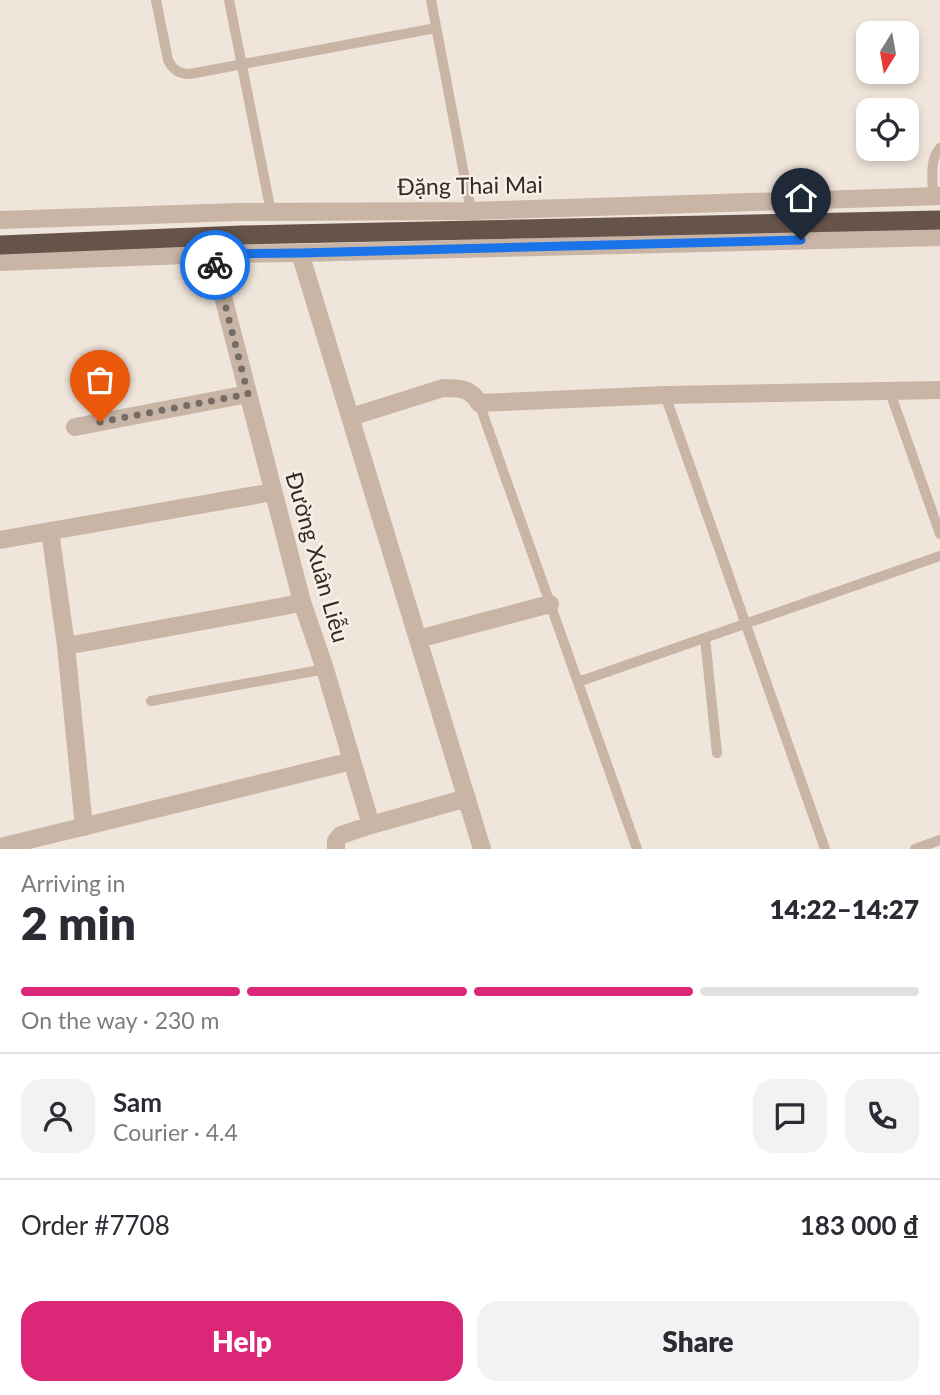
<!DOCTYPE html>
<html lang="en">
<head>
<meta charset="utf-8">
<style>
  :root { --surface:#fff; --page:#f2f2f3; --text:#2b2b33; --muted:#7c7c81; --line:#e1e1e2; --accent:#db2777 }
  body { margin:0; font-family:Lato,sans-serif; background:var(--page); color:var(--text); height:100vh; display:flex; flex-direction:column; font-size:26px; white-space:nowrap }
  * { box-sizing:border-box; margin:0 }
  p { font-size:23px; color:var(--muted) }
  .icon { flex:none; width:38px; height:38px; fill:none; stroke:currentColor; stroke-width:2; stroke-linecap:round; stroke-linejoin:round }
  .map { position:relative; height:849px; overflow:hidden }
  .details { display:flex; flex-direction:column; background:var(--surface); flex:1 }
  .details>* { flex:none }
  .needle { width:46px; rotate:191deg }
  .buttons { position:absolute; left:856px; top:21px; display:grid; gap:14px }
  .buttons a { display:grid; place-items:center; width:63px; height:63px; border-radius:14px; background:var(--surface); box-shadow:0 4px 10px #0003; font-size:35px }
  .pin { position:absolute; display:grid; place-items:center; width:60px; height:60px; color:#fff; margin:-72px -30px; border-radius:50% 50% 50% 0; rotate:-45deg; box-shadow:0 0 7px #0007 }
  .pin .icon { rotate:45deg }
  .courier { position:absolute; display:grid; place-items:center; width:70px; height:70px; margin:-35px; border:5px solid #1a73e8; border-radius:50%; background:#fff; color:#222; box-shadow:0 2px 9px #0007 }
  .overview em { font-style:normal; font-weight:800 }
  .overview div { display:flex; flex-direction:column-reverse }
  .overview { display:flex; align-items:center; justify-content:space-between; height:119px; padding:0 21px }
  h1 { font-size:46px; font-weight:800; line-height:52px }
  .bar { display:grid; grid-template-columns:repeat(4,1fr); gap:10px 7px; align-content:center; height:84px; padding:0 21px }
  .bar i { height:9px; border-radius:5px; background:var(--line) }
  .bar .on { background:var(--accent) }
  .bar p { grid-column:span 4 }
  .line { display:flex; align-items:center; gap:18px; padding:0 21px; border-top:2px solid var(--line) }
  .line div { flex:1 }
  .round { display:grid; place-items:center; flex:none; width:74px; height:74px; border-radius:21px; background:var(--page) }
  .button { display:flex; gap:14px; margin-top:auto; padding:14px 21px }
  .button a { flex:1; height:80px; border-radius:21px; background:var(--accent); color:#fff; font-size:28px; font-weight:800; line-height:80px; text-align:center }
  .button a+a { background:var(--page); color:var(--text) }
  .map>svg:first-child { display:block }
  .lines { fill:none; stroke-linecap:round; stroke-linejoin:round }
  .service { stroke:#c8b5a6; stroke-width:10 }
  .minor { stroke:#c8b5a6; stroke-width:18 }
  .tertiary { stroke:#c8b5a6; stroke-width:18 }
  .trunk { stroke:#66544b; stroke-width:19 }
  .trunk-bridge { stroke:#66544b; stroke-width:19 }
  .done { stroke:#766c66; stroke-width:7; stroke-dasharray:0 12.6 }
  .route { stroke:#1a73e8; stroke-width:9 }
  .labels { text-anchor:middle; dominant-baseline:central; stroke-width:5; stroke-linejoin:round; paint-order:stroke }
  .street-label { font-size:23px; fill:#342b27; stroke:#f8efe6 }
</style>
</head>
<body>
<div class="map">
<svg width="940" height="849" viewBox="0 0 940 849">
  <rect width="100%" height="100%" fill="#f0e5da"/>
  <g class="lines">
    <path class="service" d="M156 0 168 60C173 70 179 74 190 74L436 28
      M229 0 271 212
      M431 0 471 211
      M933 196C933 181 929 159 940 148
      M890 392 940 534
      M665 395 825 849
      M479 403 637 849
      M705 638 717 753
      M578 682 940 556
      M151 701 325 669
      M915 849 940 840"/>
    <path class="minor" d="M300 253 482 849
      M212 254 302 602 325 669 371 825 341 835 336 841V849
      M351 417 443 388C459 388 471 388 479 403L665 395 940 390
      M75 427 248 394
      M50 531 66 646 84 827
      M0 540 273 492
      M418 639 550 604
      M66 646 285 606 302 602
      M371 825 467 798
      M0 847 352 761"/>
    <path class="tertiary" d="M0 220 238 212 471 211 940 196
      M0 262 212 254 300 253 940 237"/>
    <path class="trunk" d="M242 235 940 220"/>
    <path class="trunk-bridge" d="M0 245 242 235"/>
  </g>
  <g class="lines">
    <path class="done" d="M100 422 248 394 215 265"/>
    <path class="route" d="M215 265 212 254 300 253 801 240"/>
  </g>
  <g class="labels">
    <g class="street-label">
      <text transform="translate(470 185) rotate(-1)">Đặng Thai Mai</text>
      <text transform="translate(318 557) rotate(74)">Đường Xuân Liễu</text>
    </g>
  </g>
</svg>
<div class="buttons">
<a><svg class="needle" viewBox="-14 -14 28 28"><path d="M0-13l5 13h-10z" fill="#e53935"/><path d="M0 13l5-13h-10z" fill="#7c7c81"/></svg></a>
<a><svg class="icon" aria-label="locate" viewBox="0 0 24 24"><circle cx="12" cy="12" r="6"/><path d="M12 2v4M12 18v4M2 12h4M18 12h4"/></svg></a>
</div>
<div class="pin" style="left:100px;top:422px;background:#ea580c"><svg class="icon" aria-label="bag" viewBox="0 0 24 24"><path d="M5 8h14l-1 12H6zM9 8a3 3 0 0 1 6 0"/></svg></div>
<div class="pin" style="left:801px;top:240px;background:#1f2937"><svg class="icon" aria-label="home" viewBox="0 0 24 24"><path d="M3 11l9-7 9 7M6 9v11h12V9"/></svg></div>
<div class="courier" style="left:215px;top:265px"><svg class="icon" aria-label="bike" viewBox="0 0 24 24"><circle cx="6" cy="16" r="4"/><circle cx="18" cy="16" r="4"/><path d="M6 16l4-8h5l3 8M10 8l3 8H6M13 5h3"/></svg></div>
</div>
<section class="details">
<div class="overview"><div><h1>2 min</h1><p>Arriving in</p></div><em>14:22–14:27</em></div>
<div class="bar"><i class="on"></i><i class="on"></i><i class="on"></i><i></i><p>On the way · 230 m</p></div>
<div class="line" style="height:126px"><a class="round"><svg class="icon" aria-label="person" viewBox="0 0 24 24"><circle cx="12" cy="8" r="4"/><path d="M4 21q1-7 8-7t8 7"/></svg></a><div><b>Sam</b><p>Courier · 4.4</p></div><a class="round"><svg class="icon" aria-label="chat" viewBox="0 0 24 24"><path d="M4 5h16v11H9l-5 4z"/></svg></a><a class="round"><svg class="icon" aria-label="phone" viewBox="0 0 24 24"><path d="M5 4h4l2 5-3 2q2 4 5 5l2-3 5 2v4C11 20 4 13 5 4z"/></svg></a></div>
<div class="line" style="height:91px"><div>Order #7708</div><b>183 000 ₫</b></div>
<div class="button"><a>Help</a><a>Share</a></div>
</section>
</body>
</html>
